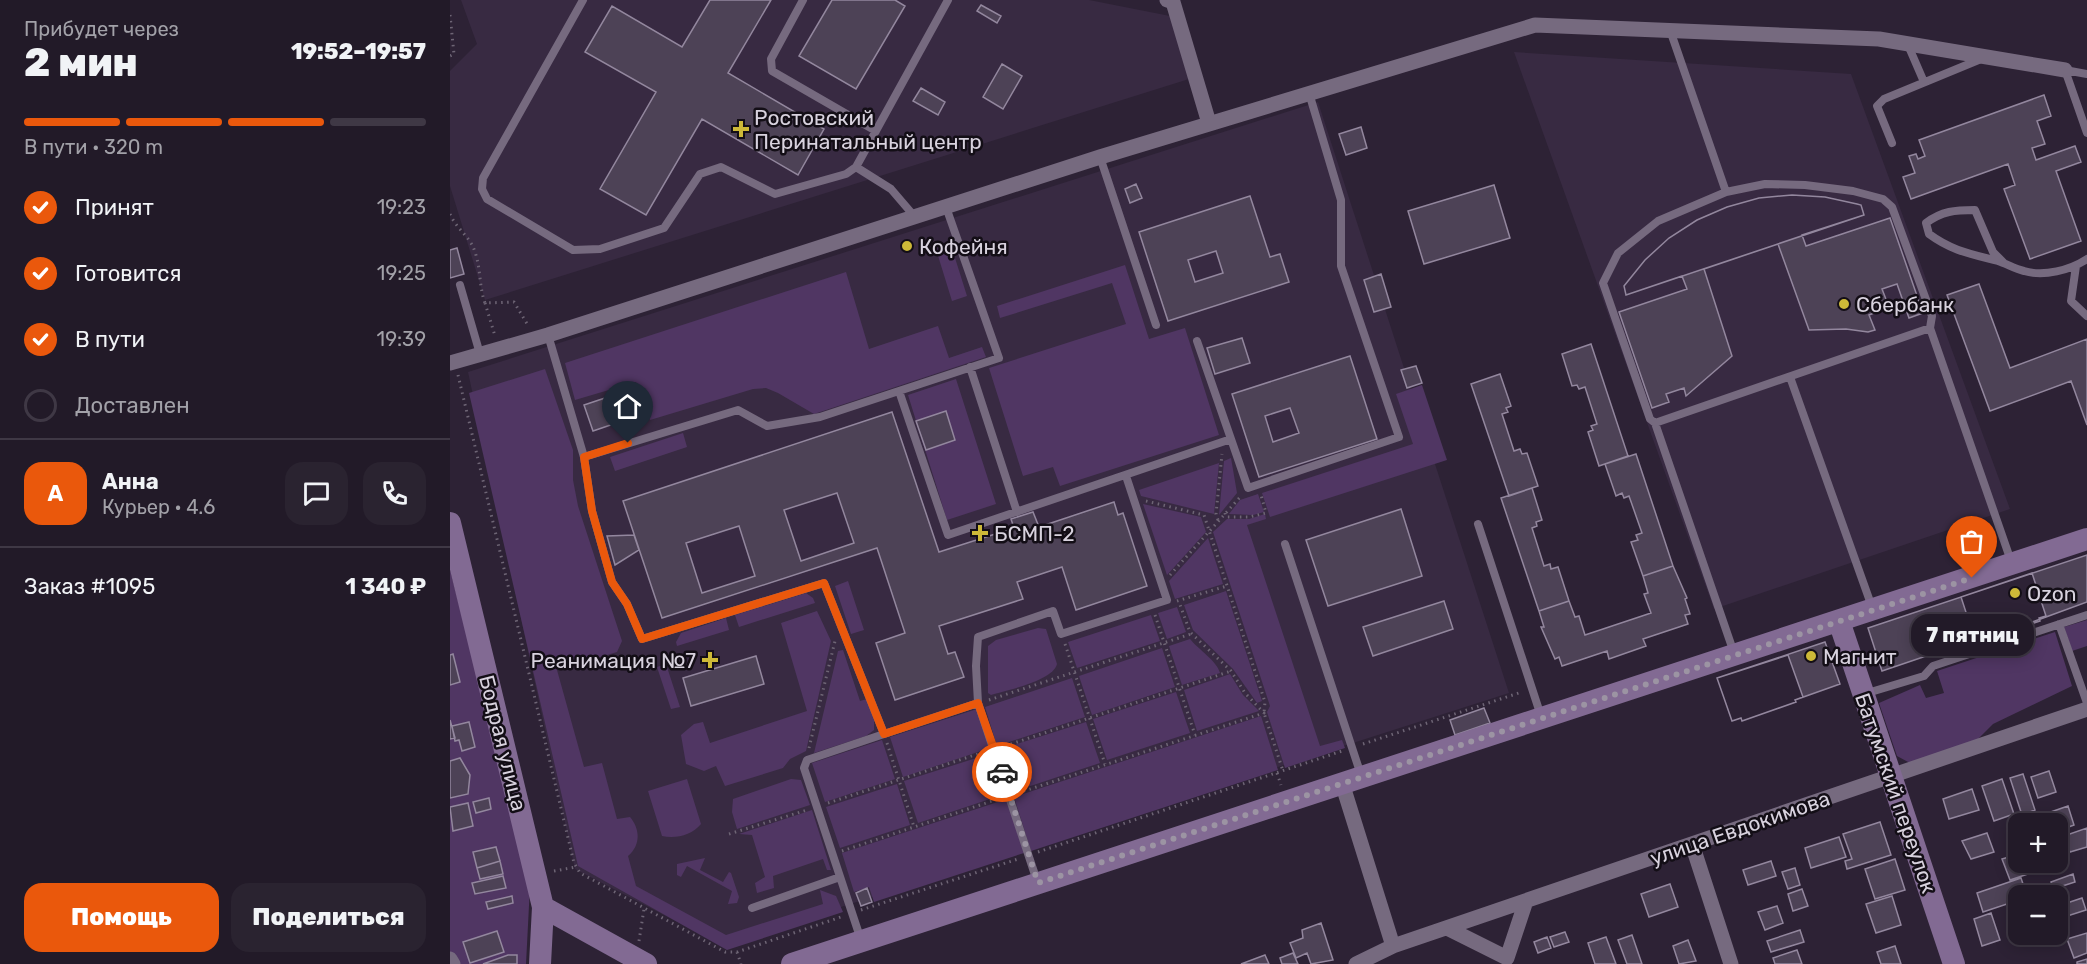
<!DOCTYPE html>
<html lang="ru">
<head>
<meta charset="utf-8">
<style>
  :root { --surface:#221a28; --page:#2a2330; --text:#f1f3f6; --muted:#a2a1a8; --line:#3f3845; --accent:#ea580c }
  body { margin:0; font-family:Rubik,sans-serif; background:var(--page); color:var(--text); height:100vh; display:flex; flex-direction:column; font-size:22px; white-space:nowrap }
  * { box-sizing:border-box; margin:0 }
  p { font-size:20px; color:var(--muted) }
  .icon { flex:none; width:33px; height:33px; fill:none; stroke:currentColor; stroke-width:2; stroke-linecap:round; stroke-linejoin:round }
  .map { position:relative; flex:1; overflow:hidden }
  .panel { display:flex; flex-direction:column; background:var(--surface); width:450px }
  .panel>* { flex:none }
  .tools { position:absolute; left:1558px; top:813px; display:grid; gap:12px }
  .tools a { display:grid; place-items:center; width:60px; height:60px; border-radius:12px; background:var(--surface); box-shadow:0 3px 15px #0003,0 0 0 2px var(--line); font-size:30px }
  .pin { position:absolute; display:grid; place-items:center; width:51px; height:51px; color:#fff; margin:-62px -26px; border-radius:50% 50% 50% 0; rotate:-45deg; box-shadow:0 0 6px #0007 }
  .pin .icon { rotate:45deg }
  .courier { position:absolute; display:grid; place-items:center; width:60px; height:60px; margin:-30px; border:4px solid #ea580c; border-radius:50%; background:#fff; color:#222; box-shadow:0 2px 8px #0007 }
  .bubble { position:absolute; height:42px; border-radius:18px; background:var(--surface); box-shadow:0 3px 15px #0003,0 0 0 2px var(--line); font-size:20px; font-weight:800; line-height:42px; text-align:center }
  .head em { font-style:normal; font-weight:800 }
  .head div { display:flex; flex-direction:column-reverse }
  .head { display:flex; align-items:center; justify-content:space-between; height:102px; padding:0 24px }
  h1 { font-size:39px; font-weight:800; line-height:45px }
  .bar { display:grid; grid-template-columns:repeat(4,1fr); gap:9px 6px; align-content:center; height:72px; padding:0 24px }
  .bar i { height:8px; border-radius:4px; background:var(--line) }
  .bar .selected { background:var(--accent) }
  .bar p { grid-column:span 4 }
  .line { display:flex; align-items:center; gap:15px; padding:0 24px; border-top:2px solid var(--line) }
  .line div { flex:1 }
  .round { display:grid; place-items:center; flex:none; width:63px; height:63px; border-radius:18px; background:var(--page) }
  ol { padding:0 24px; list-style:none }
  li { display:flex; align-items:center; gap:18px; height:66px }
  li p { margin-inline-start:auto }
  li .icon { padding:6px; border-radius:50%; background:var(--accent); color:#fff; stroke-width:4 }
  li:last-child { color:var(--muted) }
  li i { width:33px; height:33px; border:3px solid var(--line); border-radius:50% }
  .button { display:flex; gap:12px; margin-top:auto; padding:12px 24px }
  .button a { flex:1; height:69px; border-radius:18px; background:var(--accent); color:#fff; font-size:24px; font-weight:800; line-height:69px; text-align:center }
  .button a+a { background:var(--page); color:var(--text) }
  main { display:flex; flex:1; min-height:0 }
  .map>svg:first-child { display:block }
  .built { fill:#382a42 }
  .green { fill:#503663 }
  .building { fill:#4d4256; stroke:#93879e; stroke-width:1.5; fill-rule:evenodd }
  .lines { fill:none; stroke-linecap:round; stroke-linejoin:round }
  .path { stroke:#6e6575; stroke-width:3; stroke-dasharray:1.5 4.5; stroke-linecap:butt }
  .lane { stroke:#766a7f; stroke-width:8 }
  .street { stroke:#766a7f; stroke-width:15 }
  .secondary { stroke:#826a93; stroke-width:22 }
  .done { stroke:#9c94a3; stroke-width:6; stroke-dasharray:0 10.8 }
  .route { stroke:#ea580c; stroke-width:8 }
  .poi-dot { fill:#cdb938; stroke:#130e16; stroke-width:2 }
  .labels { text-anchor:middle; dominant-baseline:central; stroke-width:5; stroke-linejoin:round; paint-order:stroke }
  .poi-label { font-size:21px; fill:#d8d2de; stroke:#130e16; text-anchor:start }
  .street-label { font-size:21px; fill:#d8d2de; stroke:#130e16 }
</style>
</head>
<body>
<main>
<section class="panel">
<div class="head"><div><h1>2 мин</h1><p>Прибудет через</p></div><em>19:52–19:57</em></div>
<div class="bar"><i class="selected"></i><i class="selected"></i><i class="selected"></i><i></i><p>В пути · 320 m</p></div>
<ol>
<li><svg class="icon" aria-label="check" viewBox="0 0 24 24"><path d="M5 12l5 5 9-10"/></svg>Принят<p>19:23</p></li>
<li><svg class="icon" aria-label="check" viewBox="0 0 24 24"><path d="M5 12l5 5 9-10"/></svg>Готовится<p>19:25</p></li>
<li><svg class="icon" aria-label="check" viewBox="0 0 24 24"><path d="M5 12l5 5 9-10"/></svg>В пути<p>19:39</p></li>
<li><i></i>Доставлен</li>
</ol>
<div class="line" style="height:108px"><b class="round" style="background:var(--accent);color:#fff">А</b><div><b>Анна</b><p>Курьер · 4.6</p></div><a class="round"><svg class="icon" aria-label="chat" viewBox="0 0 24 24"><path d="M4 5h16v11H9l-5 4z"/></svg></a><a class="round"><svg class="icon" aria-label="phone" viewBox="0 0 24 24"><path d="M5 4h4l2 5-3 2q2 4 5 5l2-3 5 2v4C11 20 4 13 5 4z"/></svg></a></div>
<div class="line" style="height:78px"><div>Заказ #1095</div><b>1 340 ₽</b></div>
<div class="button"><a>Помощь</a><a>Поделиться</a></div>
</section>
<div class="map">
<svg width="1637" height="964" viewBox="0 0 1637 964">
  <rect width="100%" height="100%" fill="#2d2235"/>
  <path class="built" d="M11 0H639L720 16 739 79 35 300 0 186V71L27 44Z
    M1064 52 1401 74 1560 509 1264 609Z
    M868 102 1059 693 272 945 125 869 18 372Z"/>
  <path class="green" d="M500 242 517 296 502 301 485 246Z
    M675 265 699 339 735 328 769 435 610 486 603 467 573 476 539 368 676 324 662 283 550 318 547 306Z
    M396 272 419 349 488 326 499 358 532 347 536 357 364 414 328 393 316 388 303 389 200 420 186 382 125 400 115 363Z
    M95 369 123 450V480L128 506 172 641 167 652 107 670 134 767 152 763 167 819 180 817C191 830 190 846 178 856L186 886 276 935 373 904 370 890 386 896 393 912 277 950 128 866 19 393Z
    M506 379 546 504 497 520 458 395Z
    M972 385 997 460 820 517 812 493 963 444 946 394Z
    M233 433 237 447 165 471 160 457Z
    M781 458 787 493 769 515 774 461Z
    M769 463 764 514 691 496 689 490Z
    M808 494 814 512 803 515 779 514 790 500Z
    M693 504 751 517 756 532 717 575Z
    M815 514 816 519 797 525 870 746 892 740 895 748 835 768 817 712 820 706 763 532 777 519H799Z
    M758 538 773 584 725 599 719 581Z
    M0 569 80 886 76 964H0Z
    M398 581 414 630 401 634 385 586Z
    M776 591 812 701 807 703 783 669 743 630 734 605Z
    M356 593 363 598 365 603 289 627 285 615Z
    M727 607 736 632 717 639 708 613Z
    M367 611 381 641 356 751 340 759 333 768 275 786 266 766 254 771 236 764 231 735 244 724 253 722 260 743 357 711 331 623Z
    M701 615 710 641 627 668 618 642Z
    M276 618 279 630 227 646 226 642 231 633Z
    M1637 620V646L1622 651 1614 627Z
    M588 628 596 629 607 664C603 681 557 690 541 695L538 693V646L546 640Z
    M1605 632 1622 686 1543 724 1526 741 1460 763 1447 756 1429 703 1470 685 1476 698 1494 693 1487 671Z
    M740 639C749 650 767 661 770 673L732 685 719 646Z
    M712 648 725 687 642 715 629 676Z
    M393 650 410 701 417 699 424 720V730L416 736 364 753 388 651Z
    M216 664 230 707 221 709 207 667Z
    M780 674 793 695 809 711 747 731 734 690Z
    M622 678 635 717 547 746 535 707Z
    M726 692 740 733 657 760 643 719Z
    M527 709 540 748 453 777 440 737Z
    M811 716 828 770 581 851 564 797Z
    M636 722 650 763 562 792 548 750Z
    M432 740 445 779 375 802 362 763Z
    M542 753 555 794 468 823 454 781Z
    M237 779 251 824C242 835 226 839 212 836L198 791Z
    M341 779 351 780 360 805 287 829 282 812 283 799Z
    M447 784 460 825 390 848 376 807Z
    M557 799 574 853 424 902 419 887 404 892 392 853Z
    M362 810 381 870H377L373 859 323 876 324 888 307 893 305 883 315 877 302 835 289 834Z
    M255 858 250 870 273 882 279 872 281 873 289 897 287 903 278 904 282 891 237 866 231 877 227 875V864Z"/>
  <path class="building" d="M260 0H321L278 73 374 129 348 175 252 119 196 215 150 189 206 92 135 52 162 6 232 47Z
    M382 0H445L455 6 406 89 349 56Z
    M531 5 551 16 547 23 527 11Z
    M552 64 572 76 553 109 533 97Z
    M471 88 495 102 488 115 463 101Z
    M1594 95 1601 116 1587 121 1595 144 1582 148 1586 160 1625 146 1631 162 1606 171 1631 241 1580 259 1554 189 1565 185 1558 164 1461 199 1453 177 1465 173 1459 156 1466 154 1468 159 1475 156 1469 140Z
    M911 127 917 148 896 155 889 134Z
    M686 184 692 198 680 203 675 189Z
    M1044 185 1060 238 974 264 958 211Z
    M1342 195 1375 197 1407 204 1411 205 1414 215 1352 235 1356 246 1440 218 1473 313 1459 318 1447 284 1432 289 1439 307 1419 315 1425 330 1418 332 1396 329 1359 330 1328 244 1254 269 1282 356 1236 396 1234 388 1216 394 1219 402 1202 408 1169 312 1237 289 1232 276 1176 295 1174 286 1195 260 1219 238 1247 220 1277 207 1309 198Z
    M1342 195 1375 197 1407 204 1411 205 1414 215 1176 295 1174 286 1195 260 1219 238 1247 220 1277 207 1309 198Z
    M800 196 820 257 830 254 839 282 718 321 689 232ZM766 251 773 273 745 282 738 260Z
    M7 248 14 274 0 278V250Z
    M931 274 941 307 924 312 914 280Z
    M1529 284 1560 368 1637 339V425L1621 381 1540 411 1497 295Z
    M792 338 800 363 765 374 757 348Z
    M1141 344 1178 456 1149 466 1138 432 1143 430 1141 426 1147 424 1135 387 1129 389 1127 385 1122 386 1112 354Z
    M900 356 927 439 809 477 782 394ZM840 408 849 433 823 442 815 416Z
    M966 366 972 383 957 388 951 370Z
    M1050 374 1061 406 1056 408 1058 412 1052 414 1064 451 1070 449 1072 454 1077 453 1088 486 1059 496 1021 384Z
    M173 392 181 418 143 431 134 405Z
    M496 411 505 440 476 450 466 421Z
    M442 412 489 552 564 528 561 519 583 512 589 527 664 502 668 515 673 513 697 586 626 610 612 567 567 582 573 599 489 626 498 654 505 652 514 677 445 700 426 643 455 633 427 548 212 618 173 501ZM387 493 404 543 351 561 334 510ZM289 526 305 576 252 593 236 543Z
    M1186 454 1223 566 1193 576 1181 542 1188 540 1186 535 1192 533 1179 496 1174 498 1172 493 1166 496 1155 464Z
    M1082 488 1092 520 1086 522 1087 526 1082 528 1094 566 1100 564 1101 569 1108 567 1119 601 1089 611 1051 498Z
    M951 509 972 576 878 606 856 540Z
    M184 535 189 550 165 565 157 536Z
    M1637 555V602L1536 639 1535 636 1432 671 1418 628Z
    M1223 566 1237 598 1235 599 1240 614 1235 615 1238 624 1193 639 1196 646 1159 659 1157 651 1112 666 1109 657 1105 659 1091 627H1094L1089 611 1119 601 1125 617 1129 616 1135 635 1201 613 1194 594 1198 593 1193 576Z
    M1582 573 1596 616 1589 618 1590 621 1536 639 1535 636 1525 640 1511 597Z
    M994 601 1003 629 923 656 913 627Z
    M1375 642 1390 684 1345 700 1346 702 1292 721 1291 718 1282 721 1267 678Z
    M3 654 10 682 0 685V655Z
    M1338 655 1353 697 1345 700 1346 702 1292 721 1291 718 1282 721 1267 678Z
    M306 656 314 684 241 706 233 678Z
    M1034 708 1040 723 1005 735 1000 720Z
    M0 720 5 738 0 739Z
    M19 722 25 747 12 751 9 740 5 741 2 726Z
    M10 758 20 775 18 794 0 798V761Z
    M1599 771 1606 792 1588 798 1581 777Z
    M1573 774 1585 810 1572 815 1560 778Z
    M1552 779 1564 814 1544 821 1532 786Z
    M1522 789 1529 810 1499 819 1493 799Z
    M39 798 41 809 26 813 23 802Z
    M18 803 23 826 3 831 0 807Z
    M1618 806 1624 825 1608 831V824H1595L1592 815Z
    M1430 822 1441 855 1397 869 1395 861 1402 859 1393 834Z
    M1637 828V847L1620 852 1614 836Z
    M1537 833 1544 852 1521 859 1512 841Z
    M1389 837 1396 857 1361 868 1355 848Z
    M46 847 50 861 27 868 23 852Z
    M1569 854V862H1581L1584 872 1560 880 1552 859Z
    M1445 859 1455 890 1425 899 1415 869Z
    M50 861 53 874 30 879 27 868Z
    M1321 861 1326 876 1298 885 1293 870Z
    M1345 868 1350 885 1338 889 1332 872Z
    M1623 874 1625 882 1603 889 1601 882Z
    M53 876 56 888 25 894 22 883Z
    M1571 878 1577 896H1569V900L1533 912 1527 893Z
    M1220 884 1228 907 1199 917 1191 894Z
    M417 888 422 902 411 906 406 893Z
    M1352 889 1358 906 1343 911 1338 894Z
    M62 896 63 903 38 909 36 902Z
    M1442 896 1451 925 1426 933 1416 904Z
    M1632 898 1636 910 1611 918 1608 906Z
    M1327 906 1333 923 1315 930 1308 912Z
    M1541 913 1550 940 1532 946 1524 919Z
    M871 923 883 960 861 964 857 953 846 958 840 943 853 938 852 930Z
    M1350 930 1354 942 1321 952 1317 941Z
    M47 931 54 952 20 963 13 942Z
    M1115 932 1119 942 1104 947 1100 937Z
    M1637 933V953L1624 958 1617 939Z
    M1182 935 1192 964H1177L1168 940Z
    M1097 937 1101 948 1088 953 1084 942Z
    M1156 937 1166 964H1145L1138 943Z
    M1238 940 1246 961 1229 964 1223 946Z
    M1445 946 1451 964H1431L1427 952Z
    M1347 950 1352 964H1325L1323 958Z
    M843 953 848 964H832L830 958Z
    M58 955H67V964H33Z
    M815 955 819 964H791Z
    M1637 959V964H1627V962Z"/>
  <g class="lines">
    <path class="path" d="M0 15 4 54 0 56
      M0 214C7 230 20 236 25 252 31 269 29 287 35 303L64 302 79 327
      M35 303 45 336
      M8 375 124 863 130 873 275 952H287L391 917
      M696 501 754 515 815 702 814 713 833 771
      M775 513 776 517H799L816 513 811 495
      M768 520 766 514 772 454
      M720 575 792 495
      M727 601 777 586
      M705 615 745 735
      M615 644 655 764
      M539 700 741 634
      M437 743 464 827
      M913 744 1072 692
      M555 746 781 671
      M359 748 385 641
      M827 773 831 785
      M568 793 814 713 795 693 781 671 740 632 729 602
      M378 803 534 752
      M279 834 357 810
      M392 851 548 799
      M588 852 892 751
      M104 871 126 867
      M411 910 568 859
      M189 941 194 909
      M287 952 291 964"/>
    <path class="lane" d="M133 0 33 178 32 189 37 199 123 250 150 249 214 228 250 174 271 167 325 194 396 174 406 167 498 0
      M353 0 321 59 322 71 426 131
      M1220 30 1276 192
      M1458 45 1474 82
      M1637 74 1615 70 1637 133
      M1442 143 1427 106 1434 99 1531 59
      M650 157 706 325
      M406 167 441 189 465 217
      M1554 263 1543 252 1525 210C1505 210 1492 211 1476 223L1479 234C1502 251 1521 254 1548 261 1557 264 1565 269 1574 271 1594 277 1620 270 1637 259
      M1626 266 1621 301 1637 316
      M10 285 30 354
      M98 335 134 457 142 511 162 582 177 604 192 639 374 583 434 734 528 703 526 666 528 637 603 611 611 634 717 600 676 476
      M747 341 798 488 949 437 891 266V200L859 93
      M520 367 567 512
      M1340 377 1422 607
      M449 391 498 535 781 439
      M1205 423 1480 328
      M134 457 288 410 317 426 370 417 549 358 496 207
      M1028 524 1091 716
      M835 544 911 775
      M1609 624 1637 703
      M1284 653 1205 423 1200 419 1153 283 1168 253 1208 221 1276 192 1315 184 1355 185 1403 191 1433 199 1442 207 1482 316 1480 328 1561 561
      M1414 694 1474 676 1483 666 1637 615
      M528 703 587 881
      M302 908 390 877
      M411 940 354 768 357 760 434 734"/>
    <path class="street" d="M717 0 723 2 759 123
      M0 363 98 335 650 157 1085 25 1429 39 1615 70
      M892 783 943 946
      M1242 844 1281 964
      M997 928 1057 958 1076 901
      M0 959 3 964
      M906 964 943 946 1637 709"/>
    <path class="secondary" d="M0 523 93 907 90 964
      M1389 621 1504 964
      M93 907 196 964
      M342 964 1637 539"/>
  </g>
  <g class="lines">
    <path class="done" d="M552 772 588 883 1522 578"/>
    <path class="route" d="M178 443 134 457 142 511 162 582 177 604 192 639 374 583 434 734 528 703 552 772"/>
  </g>
  <g class="poi-dot">
    <path d="M288 120h6v6h6v6h-6v6h-6v-6h-6v-6h6z"/>
    <circle cx="457" cy="246" r="6"/>
    <circle cx="1394" cy="304" r="6"/>
    <path d="M527 524h6v6h6v6h-6v6h-6v-6h-6v-6h6z"/>
    <circle cx="1565" cy="593" r="6"/>
    <circle cx="1361" cy="656" r="6"/>
    <path d="M257 651h6v6h6v6h-6v6h-6v-6h-6v-6h6z"/>
  </g>
  <g class="labels">
    <g class="poi-label">
      <text x="304" y="117">Ростовский<tspan x="304" dy="24">Перинатальный центр</tspan></text>
      <text x="469" y="246">Кофейня</text>
      <text x="1406" y="304">Сбербанк</text>
      <text x="544" y="533">БСМП-2</text>
      <text x="1577" y="593">Ozon</text>
      <text x="1373" y="656">Магнит</text>
      <text x="246" y="660" text-anchor="end">Реанимация №7</text>
    </g>
    <g class="street-label">
      <text transform="translate(53 743) rotate(76)">Бодрая улица</text>
      <text transform="translate(1446 793) rotate(71)">Батумский переулок</text>
      <text transform="translate(1290 828) rotate(-19)">улица Евдокимова</text>
    </g>
  </g>
</svg>
<div class="tools">
<a>+</a>
<a>−</a>
</div>
<div class="pin" style="left:1522px;top:578px;background:#ea580c"><svg class="icon" aria-label="bag" viewBox="0 0 24 24"><path d="M5 8h14l-1 12H6zM9 8a3 3 0 0 1 6 0"/></svg></div>
<div class="pin" style="left:178px;top:443px;background:#1f2937"><svg class="icon" aria-label="home" viewBox="0 0 24 24"><path d="M3 11l9-7 9 7M6 9v11h12V9"/></svg></div>
<div class="courier" style="left:552px;top:772px"><svg class="icon" aria-label="car" viewBox="0 0 24 24"><path d="M5 17H2v-5l4-1 3-4h7l3 4 3 1v5h-3M9 17h6M6 11h13"/><circle cx="7" cy="17" r="2"/><circle cx="17" cy="17" r="2"/></svg></div>
<div class="bubble" style="left:1461px;top:614px;width:123px">7 пятниц</div>
</div>
</main>
</body>
</html>
